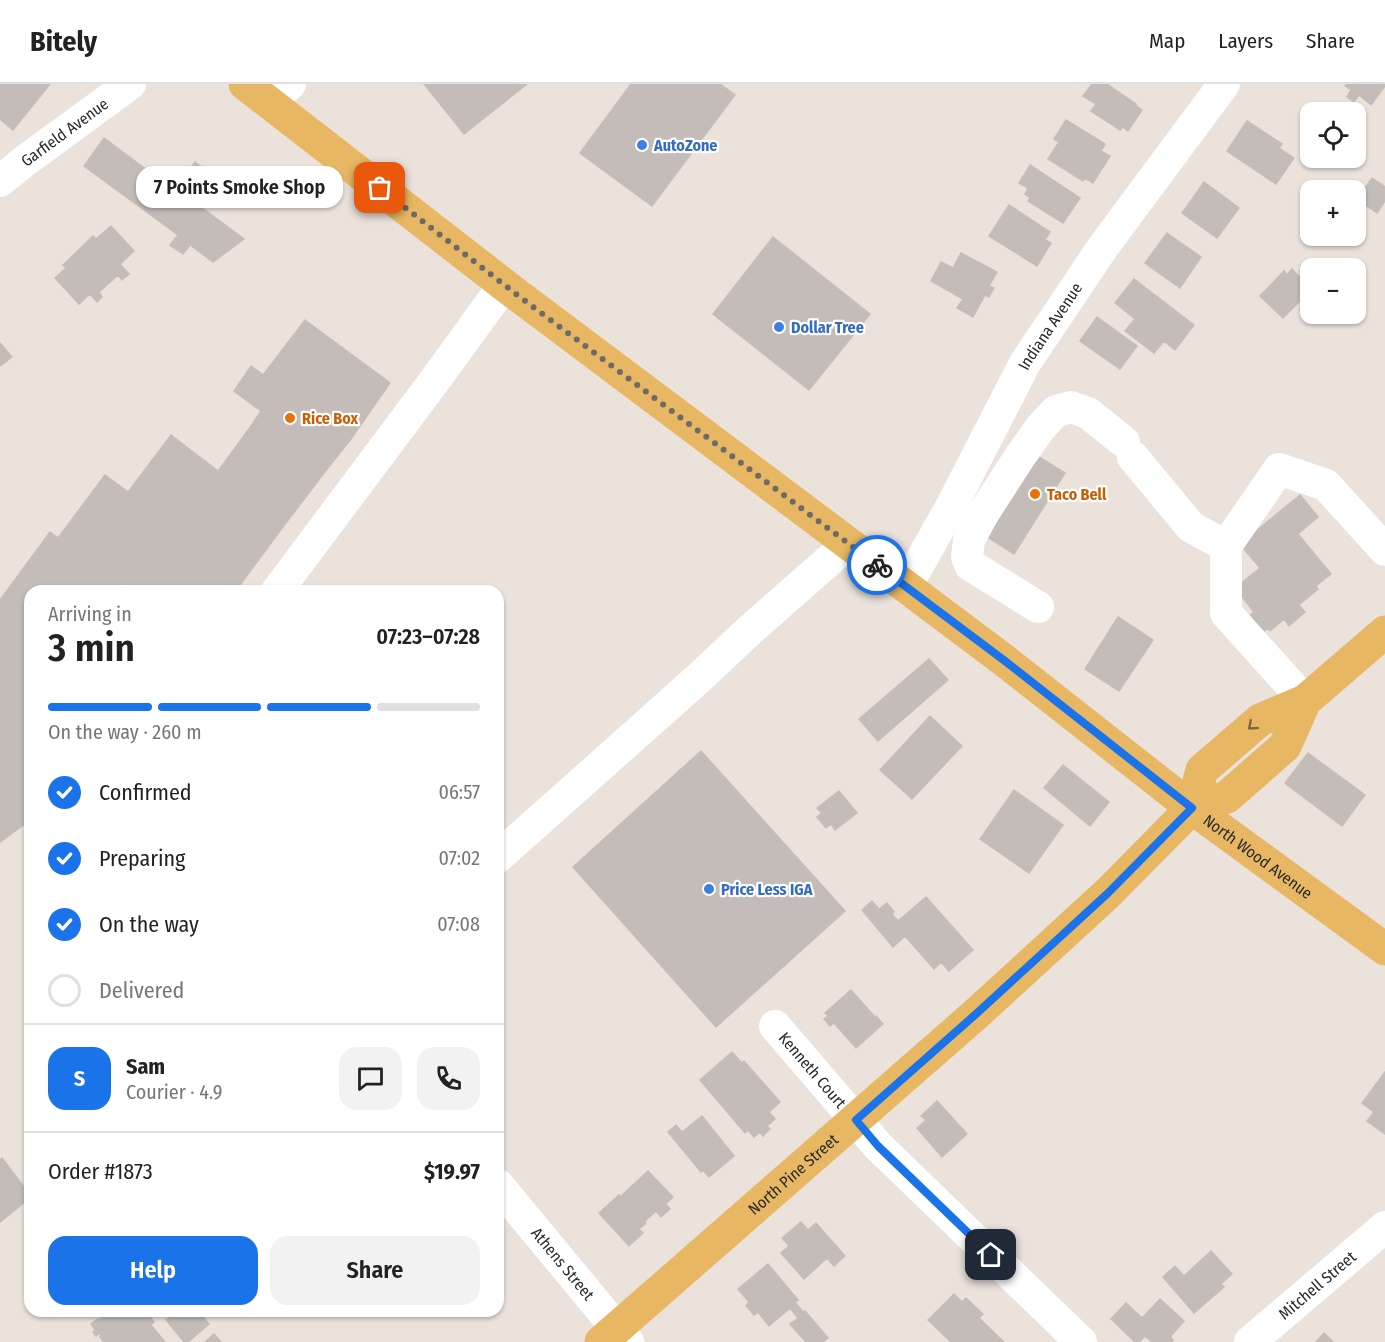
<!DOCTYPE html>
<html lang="en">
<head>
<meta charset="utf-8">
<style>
  :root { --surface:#fff; --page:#f2f2f2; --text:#222; --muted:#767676; --line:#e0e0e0; --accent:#1a73e8 }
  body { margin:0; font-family:"Fira Sans Condensed",sans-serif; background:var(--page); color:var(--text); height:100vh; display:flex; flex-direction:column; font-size:22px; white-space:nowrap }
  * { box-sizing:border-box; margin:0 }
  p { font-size:20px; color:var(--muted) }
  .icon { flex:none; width:33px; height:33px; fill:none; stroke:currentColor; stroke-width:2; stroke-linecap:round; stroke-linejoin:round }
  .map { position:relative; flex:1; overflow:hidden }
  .drawer { position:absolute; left:24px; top:501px; width:480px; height:732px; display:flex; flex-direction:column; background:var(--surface); border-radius:18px; box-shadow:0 2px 4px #0004 }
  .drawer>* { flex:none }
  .controls { position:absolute; left:1300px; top:18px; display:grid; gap:12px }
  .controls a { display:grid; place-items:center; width:66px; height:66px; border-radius:12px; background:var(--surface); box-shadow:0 2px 4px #0004; font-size:30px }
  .pin { position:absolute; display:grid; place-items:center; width:51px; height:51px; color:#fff; margin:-26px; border-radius:12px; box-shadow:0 3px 9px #0006 }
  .courier { position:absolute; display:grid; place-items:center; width:60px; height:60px; margin:-30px; border:4px solid #1a73e8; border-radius:50%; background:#fff; color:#222; box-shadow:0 2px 8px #0007 }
  .bubble { position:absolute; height:42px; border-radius:18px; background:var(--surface); box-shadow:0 2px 4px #0004; font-size:20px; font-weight:600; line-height:42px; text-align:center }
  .headline em { font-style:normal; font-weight:600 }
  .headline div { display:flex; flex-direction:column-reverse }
  .headline { display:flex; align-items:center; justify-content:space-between; height:102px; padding:0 24px }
  h1 { font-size:39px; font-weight:600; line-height:45px }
  .bar { display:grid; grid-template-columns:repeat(4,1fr); gap:9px 6px; align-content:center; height:72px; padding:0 24px }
  .bar i { height:8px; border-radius:4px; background:var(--line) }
  .bar .on { background:var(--accent) }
  .bar p { grid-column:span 4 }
  .line { display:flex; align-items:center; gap:15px; padding:0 24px; border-top:2px solid var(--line) }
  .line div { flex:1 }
  .round { display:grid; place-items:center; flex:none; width:63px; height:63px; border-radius:18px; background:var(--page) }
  ol { padding:0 24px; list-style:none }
  li { display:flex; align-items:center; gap:18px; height:66px }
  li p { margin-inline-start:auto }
  li .icon { padding:6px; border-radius:50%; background:var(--accent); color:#fff; stroke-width:4 }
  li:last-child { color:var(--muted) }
  li i { width:33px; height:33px; border:3px solid var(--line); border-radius:50% }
  .action { display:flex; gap:12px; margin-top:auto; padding:12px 24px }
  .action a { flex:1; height:69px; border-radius:18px; background:var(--accent); color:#fff; font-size:24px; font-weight:600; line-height:69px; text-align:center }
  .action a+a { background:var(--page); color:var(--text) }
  header { display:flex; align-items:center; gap:36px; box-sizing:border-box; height:84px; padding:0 30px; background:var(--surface); border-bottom:2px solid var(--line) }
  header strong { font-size:28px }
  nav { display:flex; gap:33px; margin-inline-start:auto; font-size:21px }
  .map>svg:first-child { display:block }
  .building { fill:#c3bcb8; stroke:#c6beb6; stroke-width:1.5 }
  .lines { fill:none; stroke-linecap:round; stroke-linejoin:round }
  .minor { stroke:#fff; stroke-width:32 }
  .major { stroke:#e8b763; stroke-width:33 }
  .oneway { stroke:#7f6943 }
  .done { stroke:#6d6a68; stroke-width:6; stroke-dasharray:0 10.8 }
  .route { stroke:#1a73e8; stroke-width:8 }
  .shop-dot { fill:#3f7fe0; stroke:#fff; stroke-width:2 }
  .food-dot { fill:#e8710a; stroke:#fff; stroke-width:2 }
  .labels { text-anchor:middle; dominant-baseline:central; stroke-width:4.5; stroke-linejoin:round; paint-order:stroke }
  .street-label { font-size:16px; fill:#292929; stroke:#fff }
  .shop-label { font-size:16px; font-weight:bold; fill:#366cbe; stroke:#fff; text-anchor:start }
  .food-label { font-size:16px; font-weight:bold; fill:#c56008; stroke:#fff; text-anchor:start }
</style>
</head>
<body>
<header>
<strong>Bitely</strong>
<nav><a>Map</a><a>Layers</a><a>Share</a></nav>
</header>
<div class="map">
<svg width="1385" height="1258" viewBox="0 0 1385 1258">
  <rect width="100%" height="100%" fill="#ebe2dc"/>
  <path class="building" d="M0 0H50L13 46 0 35Z
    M424 0H527L464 50Z
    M631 0H720L735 11 652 122 580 69Z
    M1092 0H1107L1136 20 1135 21 1142 26 1128 47 1123 43 1120 46 1091 27 1096 20 1083 12Z
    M1347 0H1385V2L1371 21 1359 11 1354 18 1347 13 1351 6 1345 2Z
    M1066 36 1105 60 1101 67 1110 72 1093 99 1085 94 1083 97 1048 75 1059 58 1054 55Z
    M1247 37 1282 60 1279 64 1294 74 1276 100 1227 67Z
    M104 54 174 106 195 78 220 97 201 123 244 155 213 178 190 161 183 170 170 161 178 151 84 82Z
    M1030 81 1080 114 1063 139 1028 117 1030 114 1025 110 1028 104 1019 99Z
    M1372 94 1385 103V117L1377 129 1357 115Z
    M1204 98 1239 124 1217 154 1182 129Z
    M1009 121 1050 148 1045 156 1051 159 1037 182 989 152Z
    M111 142 134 167 120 180 129 190 122 196 118 191 99 208 102 213 97 218 90 210 79 220 55 194 66 184 63 181 93 152 96 155Z
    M1167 149 1201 173 1180 204 1145 179Z
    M773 153 870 230 809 306 713 230Z
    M961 169 997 188 989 202 994 204 989 213 985 211 973 233 957 224 963 215 931 197 941 178 953 184Z
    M1292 185 1307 201 1302 206 1307 210 1283 234 1260 212 1284 187 1287 191Z
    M1134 195 1194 241 1175 266 1164 257 1154 269 1125 247 1135 235 1115 219Z
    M1097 233 1137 262 1120 285 1080 257Z
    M305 236 390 299 351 355 263 291Z
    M0 259 12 273 0 282Z
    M251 282 351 355 321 393 251 342 261 327 234 307Z
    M251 342 321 393 286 439 218 387Z
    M171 351 286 439 245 494 128 408Z
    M1031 368 1065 389 1014 470 981 449Z
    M105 391 245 494 236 507H131L58 454Z
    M1300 411 1318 433 1298 450 1331 490 1316 502 1318 505 1299 521 1305 528 1289 542 1284 535 1270 547 1268 544 1242 566 1228 549 1254 528 1235 504 1260 484 1240 460Z
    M50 448 131 507H30V736L0 758V516Z
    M1118 533 1153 556 1119 607 1085 585Z
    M929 575 948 596 878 657 859 635Z
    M930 632 962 662 912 715 880 686Z
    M701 667 845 827 716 943 573 783Z
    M1308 669 1365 711 1342 742 1285 699Z
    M1063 681 1109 718 1090 742 1044 704Z
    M1014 706 1063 741 1029 789 980 755Z
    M839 707 857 729 835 746 831 740 826 744 817 733 822 729 817 724Z
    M926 813 973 866 949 887 941 878 934 885 905 852 893 863 862 826 872 817 879 825 887 819 894 828 892 830 898 837Z
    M851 906 875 933 876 932 883 940 856 964 834 939 830 942 824 935 828 932 825 929Z
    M732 968 742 979 744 977 780 1018 769 1028 775 1035 767 1042 770 1045 763 1052 760 1048 754 1053 748 1046 745 1049 700 996Z
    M1385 988V1050L1367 1037 1374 1028 1362 1019Z
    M937 1017 967 1050 942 1073 917 1044 926 1036 921 1032Z
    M702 1032 734 1072 709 1093 703 1086 701 1088 668 1048 676 1041 682 1048Z
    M2 1074 24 1103 30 1098V1114L0 1138V1076Z
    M648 1087 673 1113 666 1120 670 1125 661 1133 656 1127 645 1137 646 1139 639 1145 643 1149 629 1162 599 1129 619 1111 620 1113Z
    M801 1138 808 1146 816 1139 845 1172 834 1182 827 1174 804 1195 781 1169 789 1162 782 1154Z
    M1211 1167 1232 1190 1221 1200 1224 1203 1194 1229 1163 1193 1175 1182 1184 1192Z
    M768 1180 798 1216 795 1218 803 1228 805 1227 828 1254 823 1258H806L790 1240 798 1234 790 1224 769 1242 758 1228 754 1231 746 1222 749 1218 738 1205Z
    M954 1210 962 1218 966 1214 983 1230 979 1234 1004 1258H951L928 1236Z
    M1160 1215 1184 1237 1170 1253 1173 1256 1171 1258H1152L1145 1252 1139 1258H1135L1111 1235 1126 1219 1142 1234Z
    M111 1227H147L149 1229H147L154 1238 151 1241 165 1258H104L100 1253 101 1252 99 1249 96 1252 93 1248 95 1246 91 1240 98 1235 99 1236Z
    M178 1227H198L209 1240 188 1258H184L166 1236Z
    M1324 1249 1333 1258H1316Z
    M214 1250 221 1258H205Z"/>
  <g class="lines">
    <g class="minor">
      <path d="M269 18 290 0"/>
      <path id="s1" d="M0 97 26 76 130 0"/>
      <path d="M1133 373 1191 443 1226 462"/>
      <path id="s2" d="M906 503 951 423 1025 279 1103 163 1224 0"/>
      <path d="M277 507 438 292 504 201"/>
      <path d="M1038 523 970 481 967 473 969 456 983 430 1019 374 1041 343 1056 327 1071 323 1088 329 1124 358"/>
      <path d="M1305 617 1226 529V462L1279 385 1326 401 1385 466"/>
      <path d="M498 773 700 593 751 545 849 459"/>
      <path id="s3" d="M775 942 878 1062 1081 1258"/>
      <path id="s4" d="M498 1101 628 1258"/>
      <path id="s5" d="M1250 1258 1385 1143"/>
    </g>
    <g class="major">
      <path id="s6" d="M245 0 516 210 1005 577 1192 724 1385 865"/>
      <path d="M1192 724 1202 686 1260 636 1305 617 1385 548"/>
      <path id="s7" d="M601 1258 976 930 1107 810 1192 724 1227 713 1285 662 1305 617"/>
    </g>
  </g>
  <defs><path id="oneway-chevron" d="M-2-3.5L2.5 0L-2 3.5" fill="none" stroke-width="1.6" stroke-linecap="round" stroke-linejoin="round" transform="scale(1.5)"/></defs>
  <use class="oneway" href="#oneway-chevron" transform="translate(1252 642) rotate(139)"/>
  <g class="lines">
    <path class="done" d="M380 104 516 210 877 481"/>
    <path class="route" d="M877 481 1005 577 1192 724 1107 810 976 930 856 1036 878 1062 991 1171"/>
  </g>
  <g class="shop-dot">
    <circle cx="642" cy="61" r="6"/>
    <circle cx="779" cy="243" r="6"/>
    <circle cx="709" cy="805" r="6"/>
  </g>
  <g class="food-dot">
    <circle cx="290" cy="334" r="6"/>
    <circle cx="1035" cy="410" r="6"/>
  </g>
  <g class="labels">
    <g class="street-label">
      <text stroke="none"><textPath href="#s1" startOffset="81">Garfield Avenue</textPath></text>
      <text stroke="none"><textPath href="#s2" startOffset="298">Indiana Avenue</textPath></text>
      <text stroke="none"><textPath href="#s6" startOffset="1274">North Wood Avenue</textPath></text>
      <text stroke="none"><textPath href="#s3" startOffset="58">Kenneth Court</textPath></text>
      <text stroke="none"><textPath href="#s7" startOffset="255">North Pine Street</textPath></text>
      <text stroke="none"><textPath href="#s4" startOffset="102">Athens Street</textPath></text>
      <text stroke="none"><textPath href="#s5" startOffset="88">Mitchell Street</textPath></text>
    </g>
    <g class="shop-label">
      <text x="654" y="61">AutoZone</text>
      <text x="791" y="243">Dollar Tree</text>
      <text x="721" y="805">Price Less IGA</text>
    </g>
    <g class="food-label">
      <text x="302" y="334">Rice Box</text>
      <text x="1047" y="410">Taco Bell</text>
    </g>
  </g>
</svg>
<div class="controls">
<a><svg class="icon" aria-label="locate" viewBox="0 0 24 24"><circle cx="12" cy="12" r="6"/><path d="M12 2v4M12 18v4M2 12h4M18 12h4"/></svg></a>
<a>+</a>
<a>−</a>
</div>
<div class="pin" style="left:380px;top:104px;background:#ea580c"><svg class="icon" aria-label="bag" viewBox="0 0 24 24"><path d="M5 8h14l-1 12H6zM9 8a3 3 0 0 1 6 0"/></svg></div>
<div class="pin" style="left:991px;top:1171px;background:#1f2937"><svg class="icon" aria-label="home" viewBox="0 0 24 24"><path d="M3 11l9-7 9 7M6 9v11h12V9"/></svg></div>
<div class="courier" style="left:877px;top:481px"><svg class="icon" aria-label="bike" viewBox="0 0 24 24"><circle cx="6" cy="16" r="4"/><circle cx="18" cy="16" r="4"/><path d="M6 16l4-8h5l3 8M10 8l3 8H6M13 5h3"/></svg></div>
<div class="bubble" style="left:136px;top:82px;width:207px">7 Points Smoke Shop</div>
<section class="drawer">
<div class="headline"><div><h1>3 min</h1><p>Arriving in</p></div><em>07:23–07:28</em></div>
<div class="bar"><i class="on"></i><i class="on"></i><i class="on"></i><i></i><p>On the way · 260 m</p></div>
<ol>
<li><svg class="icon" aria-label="check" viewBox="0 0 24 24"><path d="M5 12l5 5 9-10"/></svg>Confirmed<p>06:57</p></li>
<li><svg class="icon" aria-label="check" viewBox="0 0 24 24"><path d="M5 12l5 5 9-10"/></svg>Preparing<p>07:02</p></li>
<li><svg class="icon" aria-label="check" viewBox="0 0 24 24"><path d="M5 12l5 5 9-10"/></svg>On the way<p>07:08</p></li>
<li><i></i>Delivered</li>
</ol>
<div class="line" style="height:108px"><b class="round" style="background:var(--accent);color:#fff">S</b><div><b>Sam</b><p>Courier · 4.9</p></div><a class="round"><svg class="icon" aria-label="chat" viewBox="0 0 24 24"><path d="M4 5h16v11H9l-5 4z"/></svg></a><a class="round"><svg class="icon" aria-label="phone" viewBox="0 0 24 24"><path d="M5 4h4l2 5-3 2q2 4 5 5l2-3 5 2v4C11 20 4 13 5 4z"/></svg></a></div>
<div class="line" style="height:78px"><div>Order #1873</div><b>$19.97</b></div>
<div class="action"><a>Help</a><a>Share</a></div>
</section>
</div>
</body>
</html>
